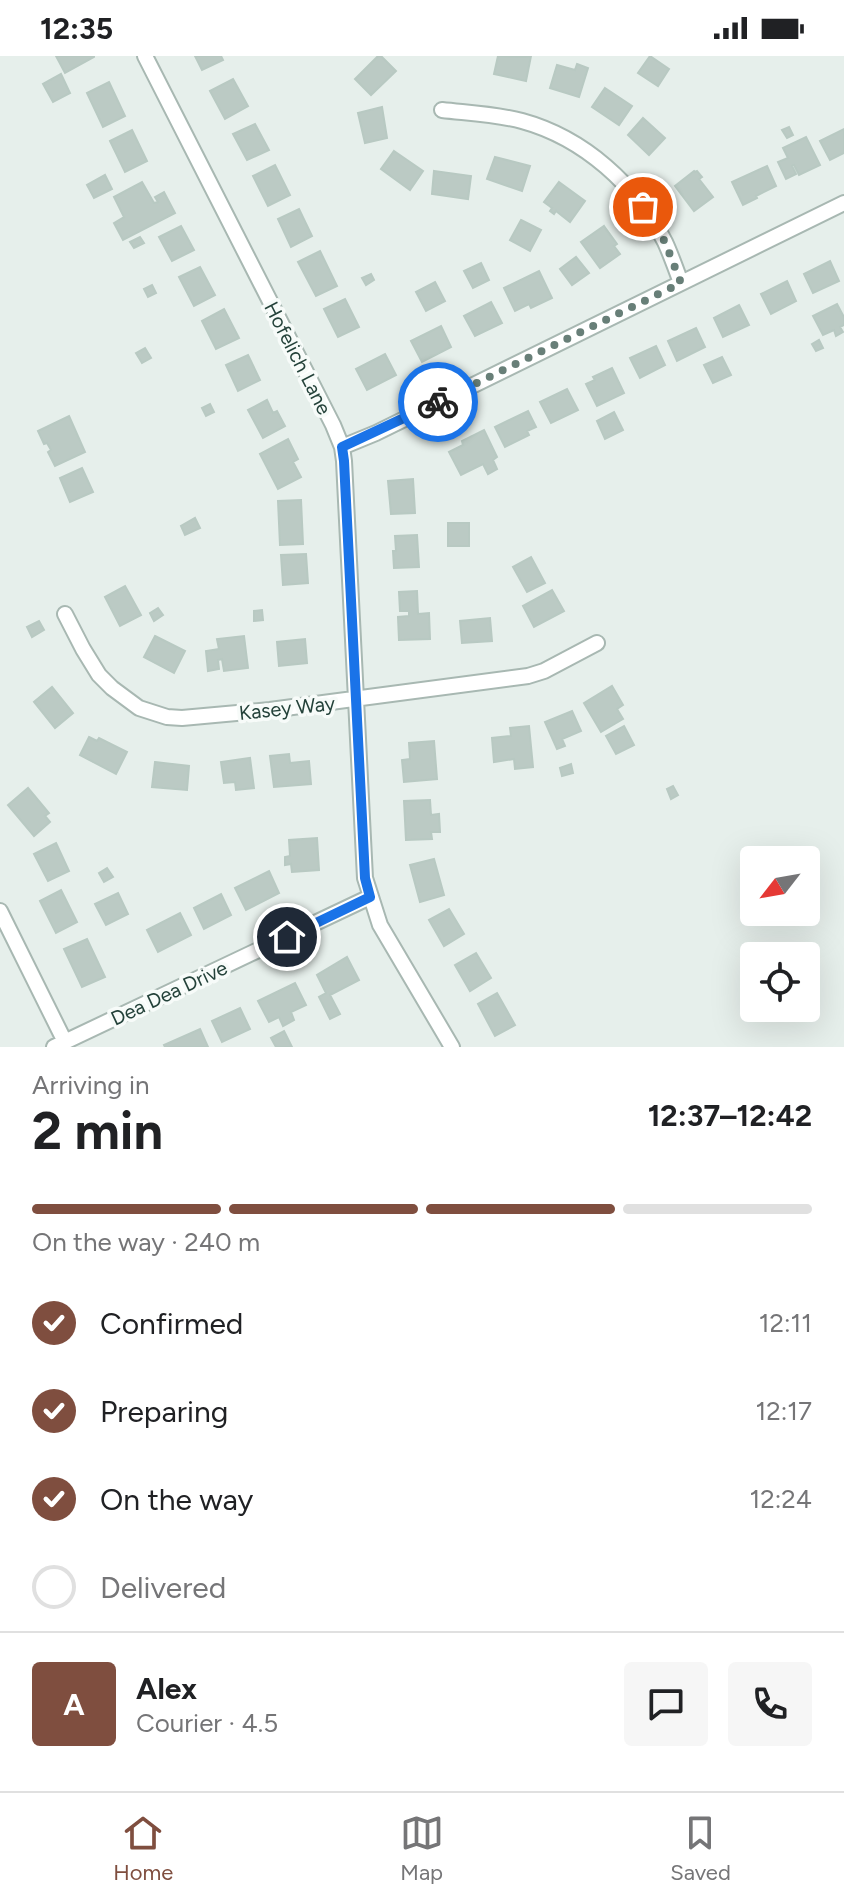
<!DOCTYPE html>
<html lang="en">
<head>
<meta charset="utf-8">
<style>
  :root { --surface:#fff; --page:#f6f6f6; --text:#202124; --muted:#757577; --line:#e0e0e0; --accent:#7f4e3f }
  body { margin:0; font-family:Figtree,sans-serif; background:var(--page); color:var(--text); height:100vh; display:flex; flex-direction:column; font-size:30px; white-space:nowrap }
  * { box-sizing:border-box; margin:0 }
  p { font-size:26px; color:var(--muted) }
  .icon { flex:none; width:44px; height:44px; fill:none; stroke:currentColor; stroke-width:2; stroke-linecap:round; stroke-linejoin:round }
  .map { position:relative; height:991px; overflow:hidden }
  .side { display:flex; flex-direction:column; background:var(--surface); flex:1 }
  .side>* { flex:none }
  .needle { width:52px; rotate:239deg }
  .controls { position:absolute; left:740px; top:790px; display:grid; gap:16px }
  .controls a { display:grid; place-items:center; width:80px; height:80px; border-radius:8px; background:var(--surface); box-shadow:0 8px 32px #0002; font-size:40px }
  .pin { position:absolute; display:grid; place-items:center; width:68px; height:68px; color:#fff; margin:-34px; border:4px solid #fff; border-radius:50%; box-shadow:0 2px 8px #0007 }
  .courier { position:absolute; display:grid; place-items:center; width:80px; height:80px; margin:-40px; border:6px solid #1a73e8; border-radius:50%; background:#fff; color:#222; box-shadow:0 2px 10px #0007 }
  .overview em { font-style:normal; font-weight:700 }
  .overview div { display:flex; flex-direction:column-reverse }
  .overview { display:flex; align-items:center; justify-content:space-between; height:136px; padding:0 32px }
  h1 { font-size:52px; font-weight:700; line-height:60px }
  .bar { display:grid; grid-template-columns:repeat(4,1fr); gap:12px 8px; align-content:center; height:96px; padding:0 32px }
  .bar i { height:10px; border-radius:6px; background:var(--line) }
  .bar .selected { background:var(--accent) }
  .bar p { grid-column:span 4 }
  .line { display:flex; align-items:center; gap:20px; padding:0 32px; border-top:2px solid var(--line) }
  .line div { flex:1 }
  .round { display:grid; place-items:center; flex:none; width:84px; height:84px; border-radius:8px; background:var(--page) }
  ol { padding:0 32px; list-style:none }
  li { display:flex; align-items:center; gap:24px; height:88px }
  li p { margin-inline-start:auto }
  li .icon { padding:8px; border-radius:50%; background:var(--accent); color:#fff; stroke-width:4 }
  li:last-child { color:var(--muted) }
  li i { width:44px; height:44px; border:4px solid var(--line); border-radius:50% }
  .status { display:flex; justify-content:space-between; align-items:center; height:56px; padding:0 40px; background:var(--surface); direction:ltr }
  .status svg { height:22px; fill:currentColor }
  .menu { display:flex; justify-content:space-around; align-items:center; height:112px; border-top:2px solid var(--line); background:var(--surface); font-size:22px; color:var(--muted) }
  .menu a { display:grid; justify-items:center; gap:4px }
  .menu .selected { color:var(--accent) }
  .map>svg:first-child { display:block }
  .building { fill:#bbcac4; stroke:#b8c9c2; stroke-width:2 }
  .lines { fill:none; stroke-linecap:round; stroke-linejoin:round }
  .minor-casing { stroke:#a8b8b2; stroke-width:18 }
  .minor { stroke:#fff; stroke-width:14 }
  .done { stroke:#687f78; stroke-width:8; stroke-dasharray:0 14.4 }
  .route { stroke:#1a73e8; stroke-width:10 }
  .labels { text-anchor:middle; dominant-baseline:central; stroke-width:7; stroke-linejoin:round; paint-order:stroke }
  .street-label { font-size:20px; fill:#24423a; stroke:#f7fbf9 }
</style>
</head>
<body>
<div class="status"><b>12:35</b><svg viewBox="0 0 49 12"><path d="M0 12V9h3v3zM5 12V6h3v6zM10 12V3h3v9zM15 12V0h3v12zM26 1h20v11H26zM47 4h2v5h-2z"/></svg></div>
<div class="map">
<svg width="844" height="991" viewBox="0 0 844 991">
  <rect width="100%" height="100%" fill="#e6efeb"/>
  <path class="building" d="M56 0H94V1L65 17Z
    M195 0H221L223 4 202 14Z
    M378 0H381L396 15 371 39 355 23Z
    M498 0 524 1 531 0 526 25 494 18Z
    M650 0 669 13 658 30 638 17Z
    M577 8 588 12 579 41 550 32 557 9 575 14Z
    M61 18 70 37 53 46 43 28Z
    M233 23 248 50 225 63 210 35Z
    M109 26 125 60 103 71 87 37Z
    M605 32 632 50 619 69 592 51Z
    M382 51 387 82 365 87 358 57Z
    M643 62 665 82 649 99 628 79Z
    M255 68 269 94 247 104 233 78Z
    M789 71 793 79 787 82 782 74Z
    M844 73V97L830 104 820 85Z
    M132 74 147 105 125 116 110 85Z
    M806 81 820 109 799 119 794 109 792 110 796 118 786 123 778 106 788 102 783 92Z
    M394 95 423 115 410 134 381 113Z
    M495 101 530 110 522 135 487 123Z
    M275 109 290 139 268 150 253 120Z
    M767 110 776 130 756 140 757 142 743 149 732 126Z
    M434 115 471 120 468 143 432 138Z
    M694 115 695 116 697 115 702 121 699 123 713 141 694 155 675 130Z
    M105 119 112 133 94 142 87 129Z
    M142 126 154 147 158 146 155 141 164 136 175 157 123 184 114 167 124 161 114 141Z
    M559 126 585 145 570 166 556 155 554 158 550 155 552 152 544 146Z
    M299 153 312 180 291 191 278 163Z
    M521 164 541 174 530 195 510 184Z
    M181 170 194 194 172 205 159 181Z
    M604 170 617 188 614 190 620 198 600 212 581 186Z
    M140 181 144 187 134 192 130 186Z
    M320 195 337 230 316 240 298 206Z
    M576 201 589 217 572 229 560 213Z
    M830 205 839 225 813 237 804 218Z
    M481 207 489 224 473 232 464 215Z
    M200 211 215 239 194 250 179 221Z
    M539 215 552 242 531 252 529 248 515 255 504 232Z
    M371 218 374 224 366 229 362 222Z
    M787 225 796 245 771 258 761 238Z
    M435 226 445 245 426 255 416 236Z
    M152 229 156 237 148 241 144 233Z
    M345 243 359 271 338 281 324 253Z
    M491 246 502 267 475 280 464 260Z
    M837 248 844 261V269L840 271 843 276 836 280 834 274 823 279 813 260Z
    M739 249 749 269 723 281 714 262Z
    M224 253 239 282 216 293 202 265Z
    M441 270 451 291 422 306 411 285Z
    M696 272 705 291 677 305 668 285Z
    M819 284 823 292 816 295 812 288Z
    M656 290 665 309 640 322 630 302Z
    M145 292 151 302 142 307 136 297Z
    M385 298 396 319 367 334 356 313Z
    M248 299 260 324 238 335 226 309Z
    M722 301 731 319 713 327 704 309Z
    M612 312 624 337 597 350 586 328 595 324 593 321Z
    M567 333 578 354 551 367 540 346Z
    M267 344 273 357 277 355 285 370 263 382 248 354Z
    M210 348 214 356 206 360 202 352Z
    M528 355 536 371 527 375 529 379 505 391 495 371Z
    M614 356 623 374 605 383 597 365Z
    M69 360 85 396 55 410 48 396 51 394 47 387 44 388 38 375Z
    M484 374 497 401 493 404 497 413 488 418 483 408 461 419 449 396 463 389 462 385Z
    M288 383 298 403 293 406 301 421 278 433 260 398Z
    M82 412 93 436 70 446 60 422Z
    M413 423 415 457 391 458 388 425Z
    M301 444 303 488 280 489 278 445Z
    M195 462 200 472 185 479 181 470Z
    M448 467H469V490H448Z
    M417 479 419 511 394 512 393 495H396L395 480Z
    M306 498 308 527 283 529 281 499Z
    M531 501 545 527 527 536 513 511Z
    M125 530 141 559 120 570 105 541Z
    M552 534 564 555 534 571 523 550Z
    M417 535 418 558 429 557 430 583 399 584 398 561 409 560V555H400L399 536Z
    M158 552 163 559 154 565 150 557Z
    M262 554 263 564 254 565V555Z
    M490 562 492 585 462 587 460 565Z
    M39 565 44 574 32 581 27 571Z
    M155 580 185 595 174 617 144 601Z
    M244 580 248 612 224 615 222 603 218 604 219 613 208 615 206 595 219 593 217 583Z
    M305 583 307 607 279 610 277 586Z
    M612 630 623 649 617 653 623 663 601 676 584 647Z
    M52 631 73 657 55 672 34 646Z
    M572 655 581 675 562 683 565 690 557 693 545 666Z
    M529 670 533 711 515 713 514 703 494 706 492 682 511 680 510 672Z
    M624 670 634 689 616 698 606 680Z
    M89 681 97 685 99 682 127 696 116 718 80 699Z
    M434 685 437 723 404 726 402 704 410 703 409 687Z
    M289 698 290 707 309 705 311 728 274 731 270 700Z
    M250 702 254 732 236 734 235 726 224 727 221 706Z
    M155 706 189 710 187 734 152 731Z
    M571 708 573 717 562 720 560 712Z
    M673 730 678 739 671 743 667 733Z
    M28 732 49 757 45 760 50 766 34 780 8 749Z
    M430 744 431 759 439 758 440 776H431L432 783 406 784 404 745Z
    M317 782 319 814 292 816 291 808 285 809V801L290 800 289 784Z
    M56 787 69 815 48 825 34 798Z
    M434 803 444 839 420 846 410 809Z
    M107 812 113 821 104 826 99 817Z
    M269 815 279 837 246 854 235 832Z
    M61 834 77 866 56 877 40 845Z
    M118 837 128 858 106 869 95 848Z
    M221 838 231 859 204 873 194 852Z
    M449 853 464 878 444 890 429 864Z
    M180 857 191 879 158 896 147 874Z
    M87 883 105 921 82 931 64 893Z
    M476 897 491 922 470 935 455 909Z
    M347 901 359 924 330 939 340 958 330 963 319 941 326 937 317 919Z
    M295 927 306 949 291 956 294 964 283 970 279 961 269 966 258 945Z
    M497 937 515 969 495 980 478 948Z
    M240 952 250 973 222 986 212 965Z
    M200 973 208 991H165L164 989Z
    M284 975 292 991H276L271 982Z"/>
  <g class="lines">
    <g class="minor-casing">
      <path id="minor" d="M145 0 333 369 342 391 344 405 365 822 380 869 452 991
        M442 54C469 57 496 58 522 65 584 82 636 129 665 186 671 199 676 213 681 227
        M342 391 376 377 844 147
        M65 558 83 593 99 619 112 632 139 652 167 661 182 662 270 654 528 620 544 615 597 587
        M0 855 65 986
        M54 991 370 841"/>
    </g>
    <use href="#minor" class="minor"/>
  </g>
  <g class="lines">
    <path class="done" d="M438 346 681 227 665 186 643 151"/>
    <path class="route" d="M287 881 370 841 365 822 344 405 342 391 438 346"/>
  </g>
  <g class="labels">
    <g class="street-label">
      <text transform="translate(298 302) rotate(63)">Hofelich Lane</text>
      <text transform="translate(287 652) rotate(-6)">Kasey Way</text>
      <text transform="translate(169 937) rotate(-25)">Dea Dea Drive</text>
    </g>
  </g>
</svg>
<div class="controls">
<a><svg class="needle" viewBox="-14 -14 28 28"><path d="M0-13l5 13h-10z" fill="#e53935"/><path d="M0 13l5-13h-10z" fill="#757577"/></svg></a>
<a><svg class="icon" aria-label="locate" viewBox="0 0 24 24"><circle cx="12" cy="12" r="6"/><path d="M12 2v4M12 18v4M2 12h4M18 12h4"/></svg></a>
</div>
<div class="pin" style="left:643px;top:151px;background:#ea580c"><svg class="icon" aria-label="bag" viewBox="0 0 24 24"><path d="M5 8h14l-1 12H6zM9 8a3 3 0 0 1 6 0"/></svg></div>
<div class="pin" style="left:287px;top:881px;background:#1f2937"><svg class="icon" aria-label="home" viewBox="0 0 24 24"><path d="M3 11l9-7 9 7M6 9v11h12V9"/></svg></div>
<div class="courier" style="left:438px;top:346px"><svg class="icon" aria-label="bike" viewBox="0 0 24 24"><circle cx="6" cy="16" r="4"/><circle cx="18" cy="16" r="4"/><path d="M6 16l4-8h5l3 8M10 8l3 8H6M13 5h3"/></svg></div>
</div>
<section class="side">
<div class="overview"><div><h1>2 min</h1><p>Arriving in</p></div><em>12:37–12:42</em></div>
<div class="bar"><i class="selected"></i><i class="selected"></i><i class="selected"></i><i></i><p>On the way · 240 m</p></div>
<ol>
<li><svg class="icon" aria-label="check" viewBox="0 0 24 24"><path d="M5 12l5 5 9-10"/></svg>Confirmed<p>12:11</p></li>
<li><svg class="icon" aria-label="check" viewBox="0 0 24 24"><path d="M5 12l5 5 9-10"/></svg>Preparing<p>12:17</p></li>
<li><svg class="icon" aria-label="check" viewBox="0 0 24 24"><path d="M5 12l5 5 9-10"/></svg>On the way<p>12:24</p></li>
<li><i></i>Delivered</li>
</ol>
<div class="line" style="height:144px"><b class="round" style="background:var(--accent);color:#fff">A</b><div><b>Alex</b><p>Courier · 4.5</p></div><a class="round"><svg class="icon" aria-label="chat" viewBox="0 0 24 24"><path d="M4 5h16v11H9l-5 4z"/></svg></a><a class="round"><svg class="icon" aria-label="phone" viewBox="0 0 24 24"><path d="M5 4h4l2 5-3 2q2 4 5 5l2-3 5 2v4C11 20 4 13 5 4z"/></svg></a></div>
</section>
<nav class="menu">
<a class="selected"><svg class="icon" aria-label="home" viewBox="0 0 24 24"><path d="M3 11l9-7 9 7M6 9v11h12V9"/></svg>Home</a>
<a><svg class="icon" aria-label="map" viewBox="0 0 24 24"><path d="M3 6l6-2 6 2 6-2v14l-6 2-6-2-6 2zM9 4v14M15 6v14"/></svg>Map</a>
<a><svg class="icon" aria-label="saved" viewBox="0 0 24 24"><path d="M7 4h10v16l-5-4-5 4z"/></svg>Saved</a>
</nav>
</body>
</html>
